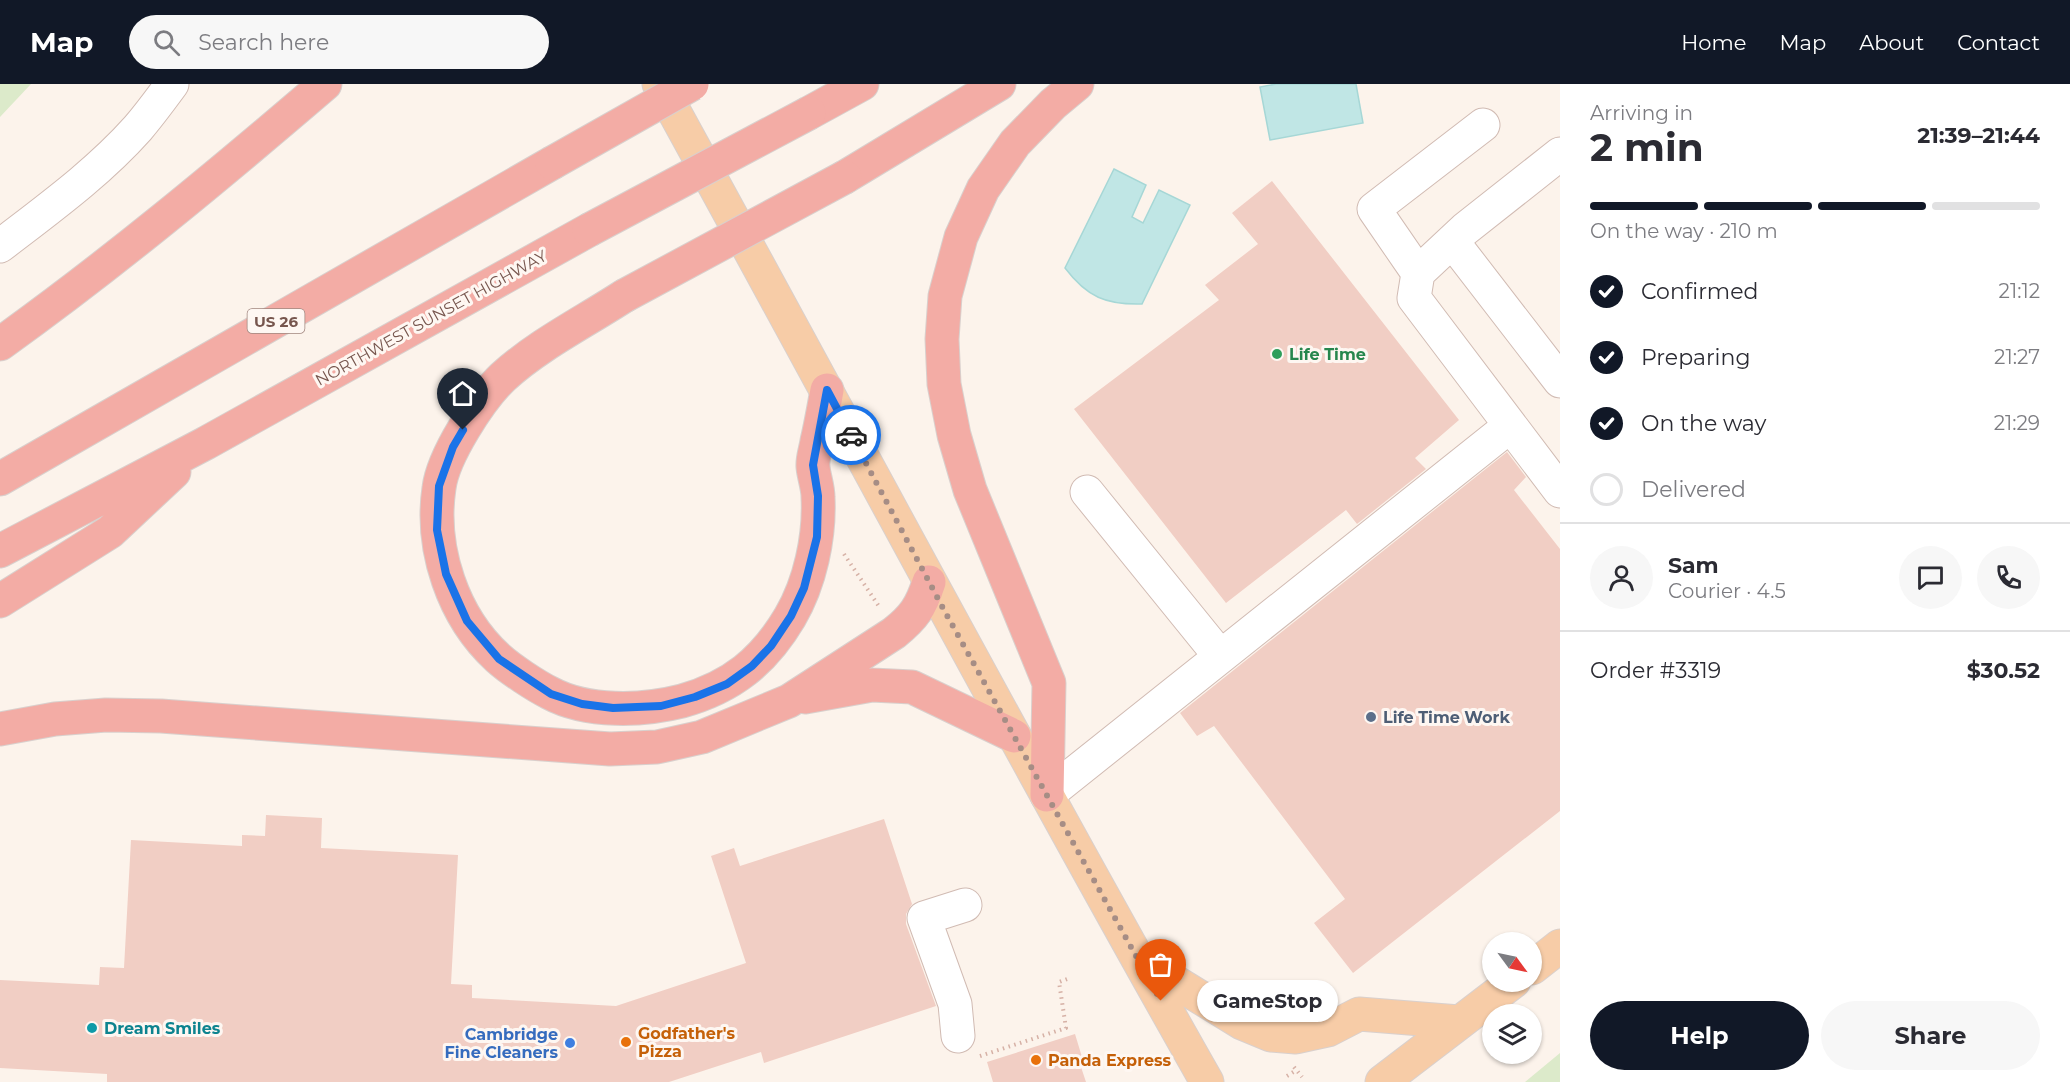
<!DOCTYPE html>
<html lang="en">
<head>
<meta charset="utf-8">
<style>
  :root { --surface:#fff; --page:#f7f7f7; --text:#2b2b33; --muted:#7c7c81; --line:#e1e1e2; --accent:#111827 }
  body { margin:0; font-family:Montserrat,sans-serif; background:var(--page); color:var(--text); height:100vh; display:flex; flex-direction:column; font-size:22px; white-space:nowrap }
  * { box-sizing:border-box; margin:0 }
  p { font-size:20px; color:var(--muted) }
  .icon { flex:none; width:33px; height:33px; fill:none; stroke:currentColor; stroke-width:2; stroke-linecap:round; stroke-linejoin:round }
  .map { position:relative; flex:1; overflow:hidden }
  .panel { display:flex; flex-direction:column; background:var(--surface); width:510px }
  .panel>* { flex:none }
  .needle { width:39px; rotate:123deg }
  .fabs { position:absolute; left:1482px; top:848px; display:grid; gap:12px }
  .fabs a { display:grid; place-items:center; width:60px; height:60px; border-radius:50%; background:var(--surface); box-shadow:0 2px 4px #0004; font-size:30px }
  .pin { position:absolute; display:grid; place-items:center; width:51px; height:51px; color:#fff; margin:-62px -26px; border-radius:50% 50% 50% 0; rotate:-45deg; box-shadow:0 0 6px #0007 }
  .pin .icon { rotate:45deg }
  .courier { position:absolute; display:grid; place-items:center; width:60px; height:60px; margin:-30px; border:4px solid #1a73e8; border-radius:50%; background:#fff; color:#222; box-shadow:0 2px 8px #0007 }
  .bubble { position:absolute; height:42px; border-radius:21px; background:var(--surface); box-shadow:0 2px 4px #0004; font-size:20px; font-weight:700; line-height:42px; text-align:center }
  .overview em { font-style:normal; font-weight:700 }
  .overview div { display:flex; flex-direction:column-reverse }
  .overview { display:flex; align-items:center; justify-content:space-between; height:102px; padding:0 30px }
  h1 { font-size:39px; font-weight:700; line-height:45px }
  .bar { display:grid; grid-template-columns:repeat(4,1fr); gap:9px 6px; align-content:center; height:72px; padding:0 30px }
  .bar i { height:8px; border-radius:4px; background:var(--line) }
  .bar .on { background:var(--accent) }
  .bar p { grid-column:span 4 }
  .line { display:flex; align-items:center; gap:15px; padding:0 30px; border-top:2px solid var(--line) }
  .line div { flex:1 }
  .round { display:grid; place-items:center; flex:none; width:63px; height:63px; border-radius:32px; background:var(--page) }
  ol { padding:0 30px; list-style:none }
  li { display:flex; align-items:center; gap:18px; height:66px }
  li p { margin-inline-start:auto }
  li .icon { padding:6px; border-radius:50%; background:var(--accent); color:#fff; stroke-width:4 }
  li:last-child { color:var(--muted) }
  li i { width:33px; height:33px; border:3px solid var(--line); border-radius:50% }
  .cta { display:flex; gap:12px; margin-top:auto; padding:12px 30px }
  .cta a { flex:1; height:69px; border-radius:36px; background:var(--accent); color:#fff; font-size:24px; font-weight:700; line-height:69px; text-align:center }
  .cta a+a { background:var(--page); color:var(--text) }
  header { display:flex; align-items:center; gap:36px; box-sizing:border-box; height:84px; padding:0 30px; background:var(--accent); color:#fff }
  header strong { font-size:28px }
  nav { display:flex; gap:33px; margin-inline-start:auto; font-size:21px }
  .search { width:420px; height:54px; background:var(--page); display:flex; align-items:center; gap:15px; box-sizing:border-box; padding:0 21px; border-radius:33px; color:var(--muted); font-size:22px }
  main { display:flex; flex:1; min-height:0 }
  .map>svg:first-child { display:block }
  .green { fill:#dceaca }
  .water { fill:#c0e6e5; stroke:#a6d7d6; stroke-width:1.5 }
  .building { fill:#f1cec4 }
  .lines { fill:none; stroke-linecap:round; stroke-linejoin:round }
  .minor-casing { stroke:#d1bbb3; stroke-width:35 }
  .major-casing { stroke:#d9d0cd; stroke-width:35 }
  .highway-casing { stroke:#d9d0cd; stroke-width:35 }
  .path { stroke:#d6b1a6; stroke-width:4; stroke-dasharray:1.5 4.5; stroke-linecap:butt }
  .minor { stroke:#fff; stroke-width:33 }
  .major { stroke:#f7cca7; stroke-width:33 }
  .highway { stroke:#f3aca5; stroke-width:33 }
  .highway-bridge-casing { stroke:#d9d0cd; stroke-width:35; stroke-linecap:butt }
  .highway-bridge { stroke:#f3aca5; stroke-width:33 }
  .done { stroke:#a68d85; stroke-width:6; stroke-dasharray:0 10.8 }
  .route { stroke:#1a73e8; stroke-width:8 }
  .leisure-dot { fill:#2e9e5b; stroke:#fef7f2; stroke-width:2 }
  .service-dot { fill:#5c6f8a; stroke:#fef7f2; stroke-width:2 }
  .culture-dot { fill:#0f9aa8; stroke:#fef7f2; stroke-width:2 }
  .food-dot { fill:#e8710a; stroke:#fef7f2; stroke-width:2 }
  .shop-dot { fill:#3f7fe0; stroke:#fef7f2; stroke-width:2 }
  .labels { text-anchor:middle; dominant-baseline:central; stroke-width:6; stroke-linejoin:round; paint-order:stroke }
  .shield { fill:#fef7f2; stroke:#a0867f; stroke-width:1.5 }
  .shield-label { font-size:15px; font-weight:bold; fill:#77564e }
  .street-label { font-size:16px; fill:#77564e; stroke:#fef7f2 }
  .leisure-label { font-size:16px; font-weight:bold; fill:#27864d; stroke:#fef7f2; text-anchor:start }
  .service-label { font-size:16px; font-weight:bold; fill:#4e5e75; stroke:#fef7f2; text-anchor:start }
  .culture-label { font-size:16px; font-weight:bold; fill:#0d838f; stroke:#fef7f2; text-anchor:start }
  .food-label { font-size:16px; font-weight:bold; fill:#c56008; stroke:#fef7f2; text-anchor:start }
  .shop-label { font-size:16px; font-weight:bold; fill:#366cbe; stroke:#fef7f2; text-anchor:end }
</style>
</head>
<body>
<header>
<strong>Map</strong>
<div class="search"><svg class="icon" aria-label="search" viewBox="0 0 24 24"><circle cx="10" cy="10" r="6"/><path d="M15 15l6 6"/></svg>Search here</div>
<nav><a>Home</a><a>Map</a><a>About</a><a>Contact</a></nav>
</header>
<main>
<div class="map">
<svg width="1560" height="998" viewBox="0 0 1560 998">
  <rect width="100%" height="100%" fill="#fcf3eb"/>
  <path class="green" d="M0 0H31L0 33Z
    M1560 969V998H1525Z"/>
  <path class="water" d="M1276 0H1356L1363 39 1270 56 1260 3Z
    M1114 85 1146 101 1132 133 1143 139 1159 106 1190 121 1142 220C1106 221 1087 213 1065 184Z"/>
  <path class="building" d="M1272 97 1459 336 1415 374 1426 385 1357 440 1346 426 1226 519 1074 325 1219 216 1205 201 1258 160 1232 129Z
    M1507 368 1526 393 1514 406 1560 465V727L1353 889 1314 839 1345 815 1214 642 1197 652 1180 629Z
    M266 731 322 734 321 764 458 771 451 900 472 901V914L616 922 746 879 711 772 734 764 740 782 884 735 912 820 906 830V840L936 922 764 979 761 968 669 998H107V990L0 984V896L99 901 100 883 124 884 131 756 242 762V751L265 752Z
    M1075 950 1082 973 1078 974 1086 998H993L987 978Z"/>
  <g class="lines">
    <g class="minor-casing">
      <path id="minor" d="M1560 70 1465 145 1418 189 1414 214 1560 407
        M1452 157 1560 297
        M0 162C48 125 98 89 138 44 150 30 161 15 172 0
        M1418 189 1374 125 1483 41
        M1087 408 1220 572
        M1047 711 1510 342
        M958 952 955 920 924 834 965 821"/>
    </g>
    <g class="major-casing">
      <path id="major" d="M659 0C842 333 1020 668 1207 998
        M1141 877 1242 939 1271 951 1296 953 1328 946 1359 930 1459 938
        M1532 884 1560 862
        M1382 998 1514 897"/>
    </g>
    <g class="highway-casing">
      <path id="highway" d="M809 29 862 0
        M845 93 999 0
        M624 212C584 238 538 261 503 293 480 315 443 372 439 404 430 465 453 533 498 574 510 585 536 602 550 609 587 629 643 627 682 617 732 603 764 577 790 533 810 499 820 453 818 413 818 403 814 393 813 383 812 375 816 365 817 357 821 340 824 323 827 306
        M0 260C113 179 220 90 325 0
        M0 395 552 79
        M0 467 206 359 589 146
        M0 517 110 448 174 388
        M805 613 872 601 912 603 1014 652
        M0 645 55 635 106 631 161 632 610 665 657 663 702 653 789 617 894 549C914 533 921 523 929 498
        M1047 711 1049 599 970 406 954 351 944 300 942 255 945 212 961 153 983 105 1015 59 1053 20 1077 0"/>
    </g>
    <path class="path" d="M844 470 880 524
      M980 972 1066 944 1059 898 1067 895
      M1294 983 1302 993
      M1287 992 1295 987"/>
    <use href="#minor" class="minor"/>
    <use href="#major" class="major"/>
    <use href="#highway" class="highway"/>
    <g class="highway-bridge-casing">
      <path id="highway-bridge" d="M552 79 692 0
        M589 146 809 29
        M624 212 845 93"/>
    </g>
    <use href="#highway-bridge" class="highway-bridge"/>
  </g>
  <g class="lines">
    <path class="done" d="M851 351 944 526 1161 917"/>
    <path class="route" d="M463 346 453 363 439 402 437 446 446 490 467 537 499 575 551 610 582 620 613 624 661 622 695 613 727 600 752 582 771 562 791 532 804 504 817 453 818 412 813 381 827 306 851 351"/>
  </g>
  <circle class="leisure-dot" cx="1277" cy="270" r="6"/>
  <circle class="service-dot" cx="1371" cy="633" r="6"/>
  <circle class="culture-dot" cx="92" cy="944" r="6"/>
  <g class="food-dot">
    <circle cx="626" cy="958" r="6"/>
    <circle cx="1036" cy="976" r="6"/>
  </g>
  <circle class="shop-dot" cx="570" cy="959" r="6"/>
  <g class="labels">
    <rect class="shield" x="247.5" y="225" width="57" height="24" rx="4.5"/>
    <g class="shield-label">
      <text x="276" y="237">US 26</text>
    </g>
    <g class="street-label">
      <text transform="translate(431 234) rotate(-29)">NORTHWEST SUNSET HIGHWAY</text>
    </g>
    <g class="leisure-label">
      <text x="1289" y="270">Life Time</text>
    </g>
    <g class="service-label">
      <text x="1383" y="633">Life Time Work</text>
    </g>
    <g class="culture-label">
      <text x="104" y="944">Dream Smiles</text>
    </g>
    <g class="food-label">
      <text x="638" y="949">Godfather's<tspan x="638" dy="18">Pizza</tspan></text>
      <text x="1048" y="976">Panda Express</text>
    </g>
    <g class="shop-label">
      <text x="558" y="950">Cambridge<tspan x="558" dy="18">Fine Cleaners</tspan></text>
    </g>
  </g>
</svg>
<div class="fabs">
<a><svg class="needle" viewBox="-14 -14 28 28"><path d="M0-13l5 13h-10z" fill="#e53935"/><path d="M0 13l5-13h-10z" fill="#7c7c81"/></svg></a>
<a><svg class="icon" aria-label="layers" viewBox="0 0 24 24"><path d="M12 4l9 5-9 5-9-5zM3 14l9 5 9-5"/></svg></a>
</div>
<div class="pin" style="left:1161px;top:917px;background:#ea580c"><svg class="icon" aria-label="bag" viewBox="0 0 24 24"><path d="M5 8h14l-1 12H6zM9 8a3 3 0 0 1 6 0"/></svg></div>
<div class="pin" style="left:463px;top:346px;background:#1f2937"><svg class="icon" aria-label="home" viewBox="0 0 24 24"><path d="M3 11l9-7 9 7M6 9v11h12V9"/></svg></div>
<div class="courier" style="left:851px;top:351px"><svg class="icon" aria-label="car" viewBox="0 0 24 24"><path d="M5 17H2v-5l4-1 3-4h7l3 4 3 1v5h-3M9 17h6M6 11h13"/><circle cx="7" cy="17" r="2"/><circle cx="17" cy="17" r="2"/></svg></div>
<div class="bubble" style="left:1197px;top:896px;width:141px">GameStop</div>
</div>
<section class="panel">
<div class="overview"><div><h1>2 min</h1><p>Arriving in</p></div><em>21:39–21:44</em></div>
<div class="bar"><i class="on"></i><i class="on"></i><i class="on"></i><i></i><p>On the way · 210 m</p></div>
<ol>
<li><svg class="icon" aria-label="check" viewBox="0 0 24 24"><path d="M5 12l5 5 9-10"/></svg>Confirmed<p>21:12</p></li>
<li><svg class="icon" aria-label="check" viewBox="0 0 24 24"><path d="M5 12l5 5 9-10"/></svg>Preparing<p>21:27</p></li>
<li><svg class="icon" aria-label="check" viewBox="0 0 24 24"><path d="M5 12l5 5 9-10"/></svg>On the way<p>21:29</p></li>
<li><i></i>Delivered</li>
</ol>
<div class="line" style="height:108px"><a class="round"><svg class="icon" aria-label="person" viewBox="0 0 24 24"><circle cx="12" cy="8" r="4"/><path d="M4 21q1-7 8-7t8 7"/></svg></a><div><b>Sam</b><p>Courier · 4.5</p></div><a class="round"><svg class="icon" aria-label="chat" viewBox="0 0 24 24"><path d="M4 5h16v11H9l-5 4z"/></svg></a><a class="round"><svg class="icon" aria-label="phone" viewBox="0 0 24 24"><path d="M5 4h4l2 5-3 2q2 4 5 5l2-3 5 2v4C11 20 4 13 5 4z"/></svg></a></div>
<div class="line" style="height:78px"><div>Order #3319</div><b>$30.52</b></div>
<div class="cta"><a>Help</a><a>Share</a></div>
</section>
</main>
</body>
</html>
